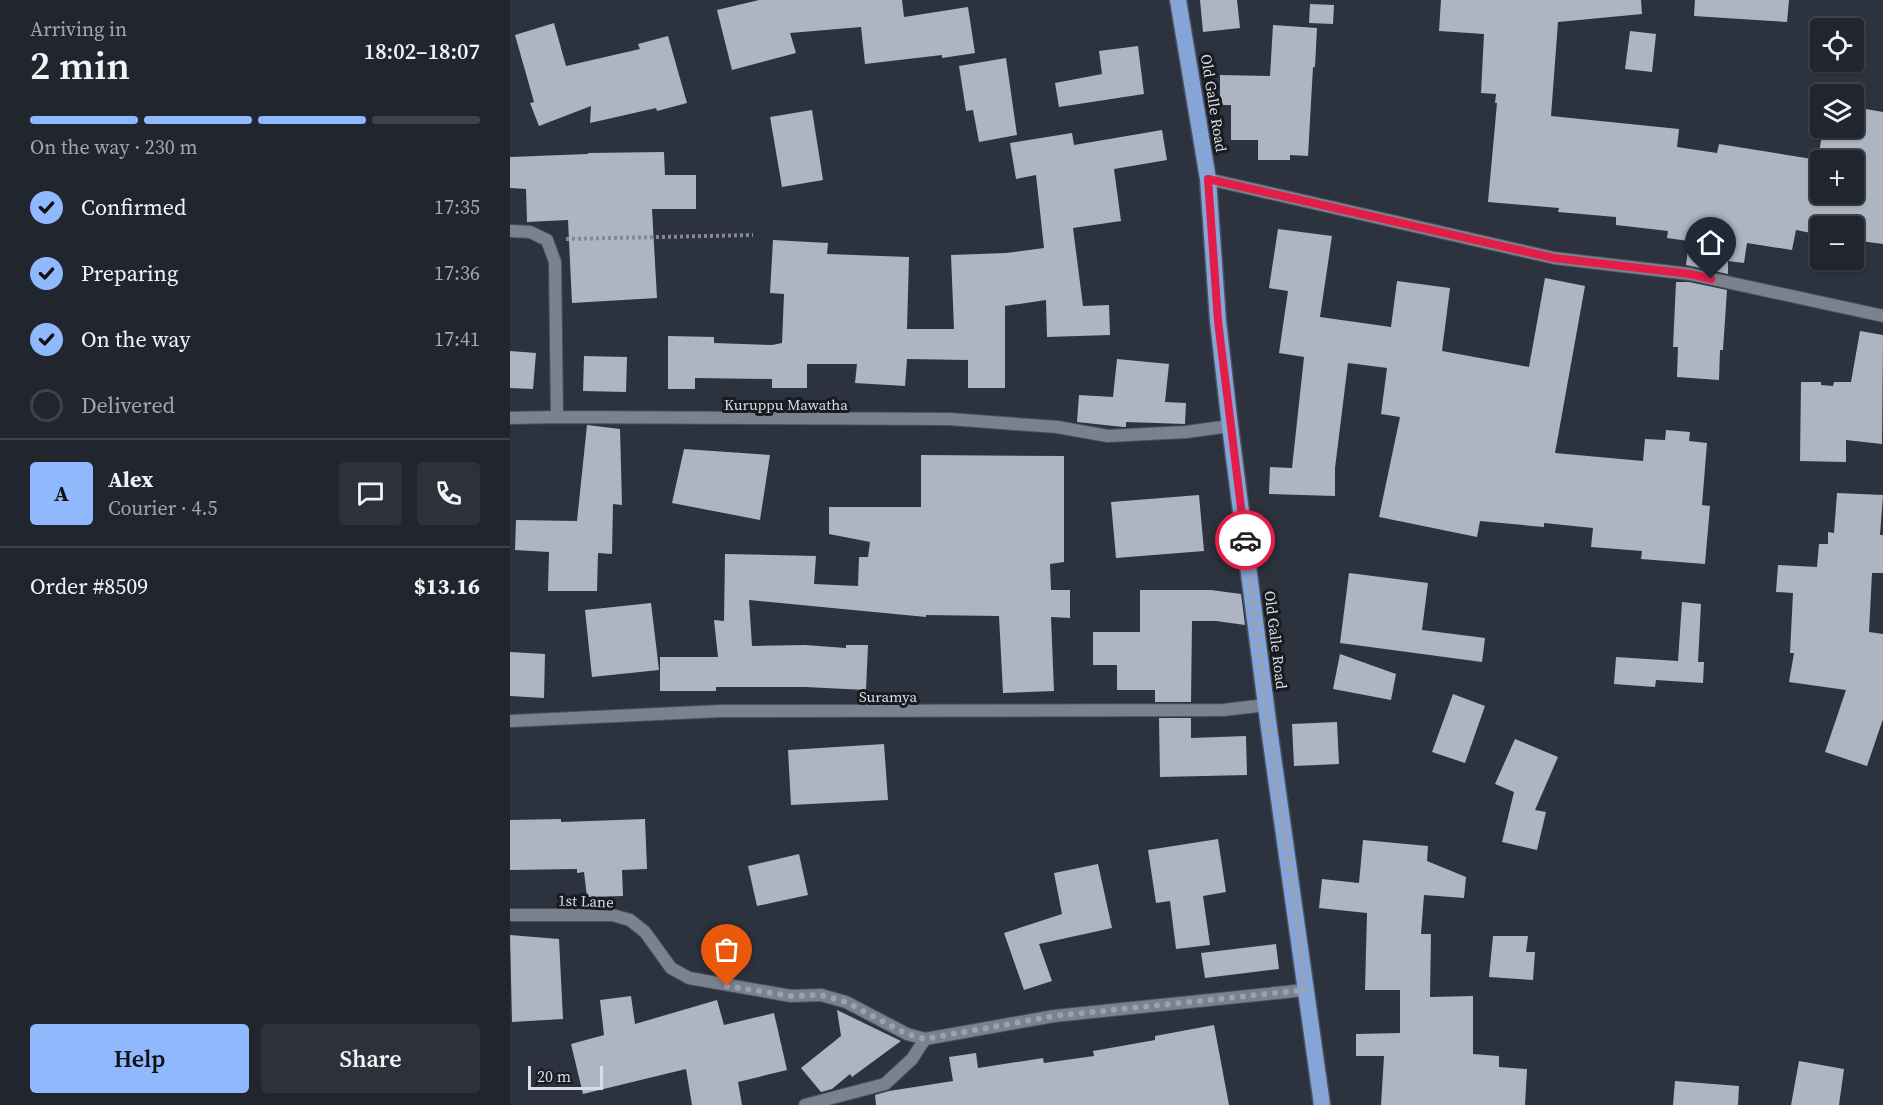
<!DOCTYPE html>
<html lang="en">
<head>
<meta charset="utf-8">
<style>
  :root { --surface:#21262e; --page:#2d323a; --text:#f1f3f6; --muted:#a2a5aa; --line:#3e434a; --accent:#8fb8fd }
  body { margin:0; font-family:"Source Serif 4",serif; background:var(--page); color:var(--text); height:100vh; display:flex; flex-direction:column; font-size:22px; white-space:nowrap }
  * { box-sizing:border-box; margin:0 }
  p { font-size:20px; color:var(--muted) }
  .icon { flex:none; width:33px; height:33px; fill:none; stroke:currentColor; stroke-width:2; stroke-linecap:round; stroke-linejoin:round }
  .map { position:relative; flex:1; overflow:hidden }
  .details { display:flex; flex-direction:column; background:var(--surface); width:510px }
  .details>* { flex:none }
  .controls { position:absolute; left:1300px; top:18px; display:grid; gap:12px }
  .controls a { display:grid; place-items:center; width:54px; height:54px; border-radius:6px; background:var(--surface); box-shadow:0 2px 4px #0004,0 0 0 2px var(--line); font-size:30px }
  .scale { position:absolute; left:18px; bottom:15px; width:75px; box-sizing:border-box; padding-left:6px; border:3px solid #d9dde5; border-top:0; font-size:16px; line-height:21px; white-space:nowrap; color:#d9dde5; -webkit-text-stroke:4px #181b20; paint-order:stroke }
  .pin { position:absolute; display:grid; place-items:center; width:51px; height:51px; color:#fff; margin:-62px -26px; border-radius:50% 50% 50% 0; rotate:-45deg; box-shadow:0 0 6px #0007 }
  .pin .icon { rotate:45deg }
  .courier { position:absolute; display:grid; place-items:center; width:60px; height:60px; margin:-30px; border:4px solid #e11d48; border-radius:50%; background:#fff; color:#222; box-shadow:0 2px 8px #0007 }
  .summary em { font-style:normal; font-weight:600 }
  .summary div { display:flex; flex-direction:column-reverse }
  .summary { display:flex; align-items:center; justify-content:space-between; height:102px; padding:0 30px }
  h1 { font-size:39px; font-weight:600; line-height:45px }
  .bar { display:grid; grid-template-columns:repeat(4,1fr); gap:9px 6px; align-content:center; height:72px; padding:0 30px }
  .bar i { height:8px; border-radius:4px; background:var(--line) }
  .bar .on { background:var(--accent) }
  .bar p { grid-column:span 4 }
  .line { display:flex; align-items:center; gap:15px; padding:0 30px; border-top:2px solid var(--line) }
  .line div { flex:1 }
  .round { display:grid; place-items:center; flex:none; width:63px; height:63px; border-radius:6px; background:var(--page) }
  ol { padding:0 30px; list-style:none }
  li { display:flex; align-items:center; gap:18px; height:66px }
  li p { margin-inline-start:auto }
  li .icon { padding:6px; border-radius:50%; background:var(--accent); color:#111; stroke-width:4 }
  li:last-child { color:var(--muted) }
  li i { width:33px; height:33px; border:3px solid var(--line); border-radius:50% }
  .primary-button { display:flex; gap:12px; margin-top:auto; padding:12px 30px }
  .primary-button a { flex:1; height:69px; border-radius:6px; background:var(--accent); color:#111; font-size:24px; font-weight:600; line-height:69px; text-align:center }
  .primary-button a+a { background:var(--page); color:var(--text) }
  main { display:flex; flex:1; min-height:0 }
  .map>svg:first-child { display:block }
  .building { fill:#adb5c3; fill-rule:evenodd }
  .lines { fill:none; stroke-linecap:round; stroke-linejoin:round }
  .minor-casing { stroke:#4c515b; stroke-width:14 }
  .trunk-casing { stroke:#4c515b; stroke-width:19 }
  .path { stroke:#848993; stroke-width:4; stroke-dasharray:3 3; stroke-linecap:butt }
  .minor { stroke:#7a828f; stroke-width:12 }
  .trunk { stroke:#85a4d8; stroke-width:16 }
  .done { stroke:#9ca2ab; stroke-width:6; stroke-dasharray:0 10.8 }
  .route { stroke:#e11d48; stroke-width:8 }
  .labels { text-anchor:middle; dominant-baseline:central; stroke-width:6; stroke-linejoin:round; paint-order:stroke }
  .street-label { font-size:15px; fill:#d9dde5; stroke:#181b20 }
</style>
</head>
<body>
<main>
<section class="details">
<div class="summary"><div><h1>2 min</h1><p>Arriving in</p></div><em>18:02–18:07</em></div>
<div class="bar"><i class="on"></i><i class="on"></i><i class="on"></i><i></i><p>On the way · 230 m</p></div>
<ol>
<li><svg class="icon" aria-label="check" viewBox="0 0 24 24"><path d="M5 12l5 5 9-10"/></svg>Confirmed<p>17:35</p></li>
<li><svg class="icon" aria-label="check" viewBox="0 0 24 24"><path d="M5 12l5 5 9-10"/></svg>Preparing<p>17:36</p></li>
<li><svg class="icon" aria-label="check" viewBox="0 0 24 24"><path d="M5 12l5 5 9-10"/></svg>On the way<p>17:41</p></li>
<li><i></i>Delivered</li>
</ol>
<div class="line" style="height:108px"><b class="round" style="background:var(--accent);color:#111">A</b><div><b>Alex</b><p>Courier · 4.5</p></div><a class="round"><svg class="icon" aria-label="chat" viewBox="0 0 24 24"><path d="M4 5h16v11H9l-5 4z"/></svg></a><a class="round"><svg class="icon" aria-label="phone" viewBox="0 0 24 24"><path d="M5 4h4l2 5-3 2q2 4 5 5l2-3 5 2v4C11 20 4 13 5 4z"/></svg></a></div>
<div class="line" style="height:78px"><div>Order #8509</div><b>$13.16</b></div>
<div class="primary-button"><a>Help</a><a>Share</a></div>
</section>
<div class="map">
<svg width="1373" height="1105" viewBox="0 0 1373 1105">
  <rect width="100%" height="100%" fill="#2c333e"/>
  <path class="building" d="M249 0H392L394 17 458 7 465 53 432 58V55L355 64 351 27 280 33 286 53 222 70 207 10Z
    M690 0H727L730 28 693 32Z
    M931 0H1131L1132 14 1048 22 1041 116 1169 129 1167 147 1207 153 1209 144 1308 160 1313 128H1344V107L1373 112V244L1350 241 1352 226H1311V235L1286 230 1282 250 1237 243 1234 263 1218 261V274L1176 265 1179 241 1157 238 1158 231 1106 225V217L1048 212 1049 208 978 202 987 103H985L986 94 971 93 974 34 929 31ZM1311 160H1344V194H1311Z
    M1185 0H1279L1277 22 1184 16Z
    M800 4 824 5 823 24 799 23Z
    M44 23 56 66 130 49 128 44 158 36 177 103 147 111 146 108 80 123 81 106 29 126 20 103 24 102 5 35Z
    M763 25 807 28 805 67H803L798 156 780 155V160H748V140H721V105H710V75L760 76Z
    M1120 31 1146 34 1142 72 1115 69Z
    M628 46 634 94 549 107 545 83 592 74 589 51Z
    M496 58 507 135 469 142 463 110 456 111 449 66Z
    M302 110 313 180 272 187 260 117Z
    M652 130 657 160 604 169 611 221 563 228 573 306 599 305 600 335 537 337 536 300 495 306V388H458V360L397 359 395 386 345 383 347 364H297V388H262V379L185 378V389H158V336L204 337V343L262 345 272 343 274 294 260 293 263 240 318 243 317 254 399 257 397 329H444L441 255 496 253 534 248 526 175 506 179 500 143 562 133 564 145Z
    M154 152 155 175H186V209H142L147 298 62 303 58 220 17 222 16 189 0 188V157L78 154V153Z
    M768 229 822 236 810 317 881 327 887 281 940 288 932 351 1019 367 1035 278 1075 286 1045 453 1133 461 1135 439 1155 440 1156 430 1180 432 1179 441 1197 443 1192 505 1200 506 1195 564 1131 559 1132 551 1081 547 1083 528 1034 523V527L970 521 967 537 869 517 890 417 871 414 877 368 838 363 825 468V496L759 494 760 467 782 468 794 357 769 353 778 291 759 288Z
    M1166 282H1179L1217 290 1213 350H1210L1209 380 1167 377 1168 347H1163Z
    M1350 331 1373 335 1372 444 1336 440V462L1290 461 1291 382H1311V385L1323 386 1324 382H1341Z
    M0 351 26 353 23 389 0 388Z
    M74 356 117 357 116 392 73 391Z
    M607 359 659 364 655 402 676 403 675 424 616 422V427H613L567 422 569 395 603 397Z
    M77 425 110 429 112 505 103 504 102 554 88 553 87 591H38L39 552 5 550 6 520 67 521Z
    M174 449 260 455 250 520 162 503Z
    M411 455 554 456V562L540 564 541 590H560V618L541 617 544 691 493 693 489 616 416 615V617L239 600 242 646 295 645 336 648V645H358L356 690 295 687H206V691H150V657H208L204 620 214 621 215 554 306 556 304 584 348 586 349 557H358L360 542 319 534V507H411Z
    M1327 493 1373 495 1370 535H1373V573H1362L1359 632 1373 634V719L1357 766 1315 752 1336 690 1279 682 1284 653H1280L1283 593 1266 592 1268 565 1307 567 1309 544H1318V532L1324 533Z
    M689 495 694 551 606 558 601 502Z
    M839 573 918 583 912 630 975 638 972 662 830 643Z
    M630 590H701L731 594 735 625 706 621H682L681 702H645V690H607V665H583V632H630Z
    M1172 602 1191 604 1188 662H1194L1193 683 1146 680 1145 687 1104 684 1106 657 1168 661Z
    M141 603 149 670 82 677 75 610Z
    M0 652 35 654 34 698 0 696Z
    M830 654 886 674 881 700 823 689Z
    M943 694 975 706 955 763 922 752Z
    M649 718H681V738L736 736 737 775 650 777Z
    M827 722 829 764 784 766 782 724Z
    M1005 739 1048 757 1025 810 1036 812 1027 850 992 842 1004 792 985 784Z
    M374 744 378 800 281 805 278 750Z
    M51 819V822L135 819 137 869 112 870 113 896 77 897 74 872 67 873V869L0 870V820Z
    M708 839 716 892 693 896 700 945 666 949 660 901 646 903 638 850Z
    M853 840 918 846 917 861 956 877 954 898 914 895 911 934H921L920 997 963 996V1054L989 1056V1067L1017 1069 1015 1105H871L874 1056H846V1034L890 1033V990H855L857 913 809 908 812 879 849 883Z
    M289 854 298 895 247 906 238 866Z
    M588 864 602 928 529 944 542 981 514 990 494 933 552 914 544 873Z
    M0 935 49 939 53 1019 2 1022Z
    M983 936H1018L1016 952H1025L1023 980 979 977Z
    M766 944 769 969 695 978 691 953Z
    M121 996 125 1024 207 1000 214 1025 264 1013 277 1070 228 1082 232 1105H182L176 1069 73 1094 61 1044 94 1035 90 1000Z
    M327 1010 391 1041 342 1077 340 1074 322 1089 311 1092 291 1068 331 1036Z
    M704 1025 719 1105H366L365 1095 379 1091 443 1081 439 1057 466 1053 468 1068 533 1058 534 1063 584 1056 583 1051 645 1040V1036Z
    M1289 1061 1334 1069 1329 1105H1281Z
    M1165 1081 1229 1086 1228 1105H1163Z"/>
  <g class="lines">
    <g class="minor-casing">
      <path id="minor" d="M698 179 1044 258 1180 274 1373 316
        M0 231 20 232 37 240 45 262 47 417 439 419 547 427 598 436 676 432 720 426
        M0 418 47 417
        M0 721 211 711 713 710 756 705
        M0 915H102L120 920 135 932 161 968 179 978 281 996 311 995 336 1002 397 1034 415 1039 544 1016 795 990
        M295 1105 375 1084 402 1059 415 1039"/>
    </g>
    <g class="trunk-casing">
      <path id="trunk" d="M668 0 698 179 708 321 720 426 758 721 812 1105"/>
    </g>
    <path class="path" d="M56 239 243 235"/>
    <use href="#minor" class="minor"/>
    <use href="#trunk" class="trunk"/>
  </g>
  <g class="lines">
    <path class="done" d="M217 986 281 996 311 995 336 1002 397 1034 415 1039 544 1016 795 990 789 931 758 722 735 540"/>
    <path class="route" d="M735 540 708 321 698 179 1044 258 1180 274 1201 279"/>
  </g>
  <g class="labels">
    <g class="street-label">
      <text transform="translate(704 103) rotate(81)">Old Galle Road</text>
      <text x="276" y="404">Kuruppu Mawatha</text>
      <text transform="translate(766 640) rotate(83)">Old Galle Road</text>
      <text x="378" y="696">Suramya</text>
      <text transform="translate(76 901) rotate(2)">1st Lane</text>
    </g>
  </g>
</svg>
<div class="controls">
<a><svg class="icon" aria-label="locate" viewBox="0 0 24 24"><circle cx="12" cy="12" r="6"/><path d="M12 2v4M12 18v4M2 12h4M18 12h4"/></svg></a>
<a><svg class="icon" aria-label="layers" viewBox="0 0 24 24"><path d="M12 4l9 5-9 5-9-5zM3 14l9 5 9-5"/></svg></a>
<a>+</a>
<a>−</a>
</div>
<div class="scale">20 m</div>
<div class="pin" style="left:217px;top:986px;background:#ea580c"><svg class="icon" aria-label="bag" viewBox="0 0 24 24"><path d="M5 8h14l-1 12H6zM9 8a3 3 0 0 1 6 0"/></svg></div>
<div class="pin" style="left:1201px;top:279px;background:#1f2937"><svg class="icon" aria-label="home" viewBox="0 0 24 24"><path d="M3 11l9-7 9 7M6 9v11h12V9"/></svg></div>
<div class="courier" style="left:735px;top:540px"><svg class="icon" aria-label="car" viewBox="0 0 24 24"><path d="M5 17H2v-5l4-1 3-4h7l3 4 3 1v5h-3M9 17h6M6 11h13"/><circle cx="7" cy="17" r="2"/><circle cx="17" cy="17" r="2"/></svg></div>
</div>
</main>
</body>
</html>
